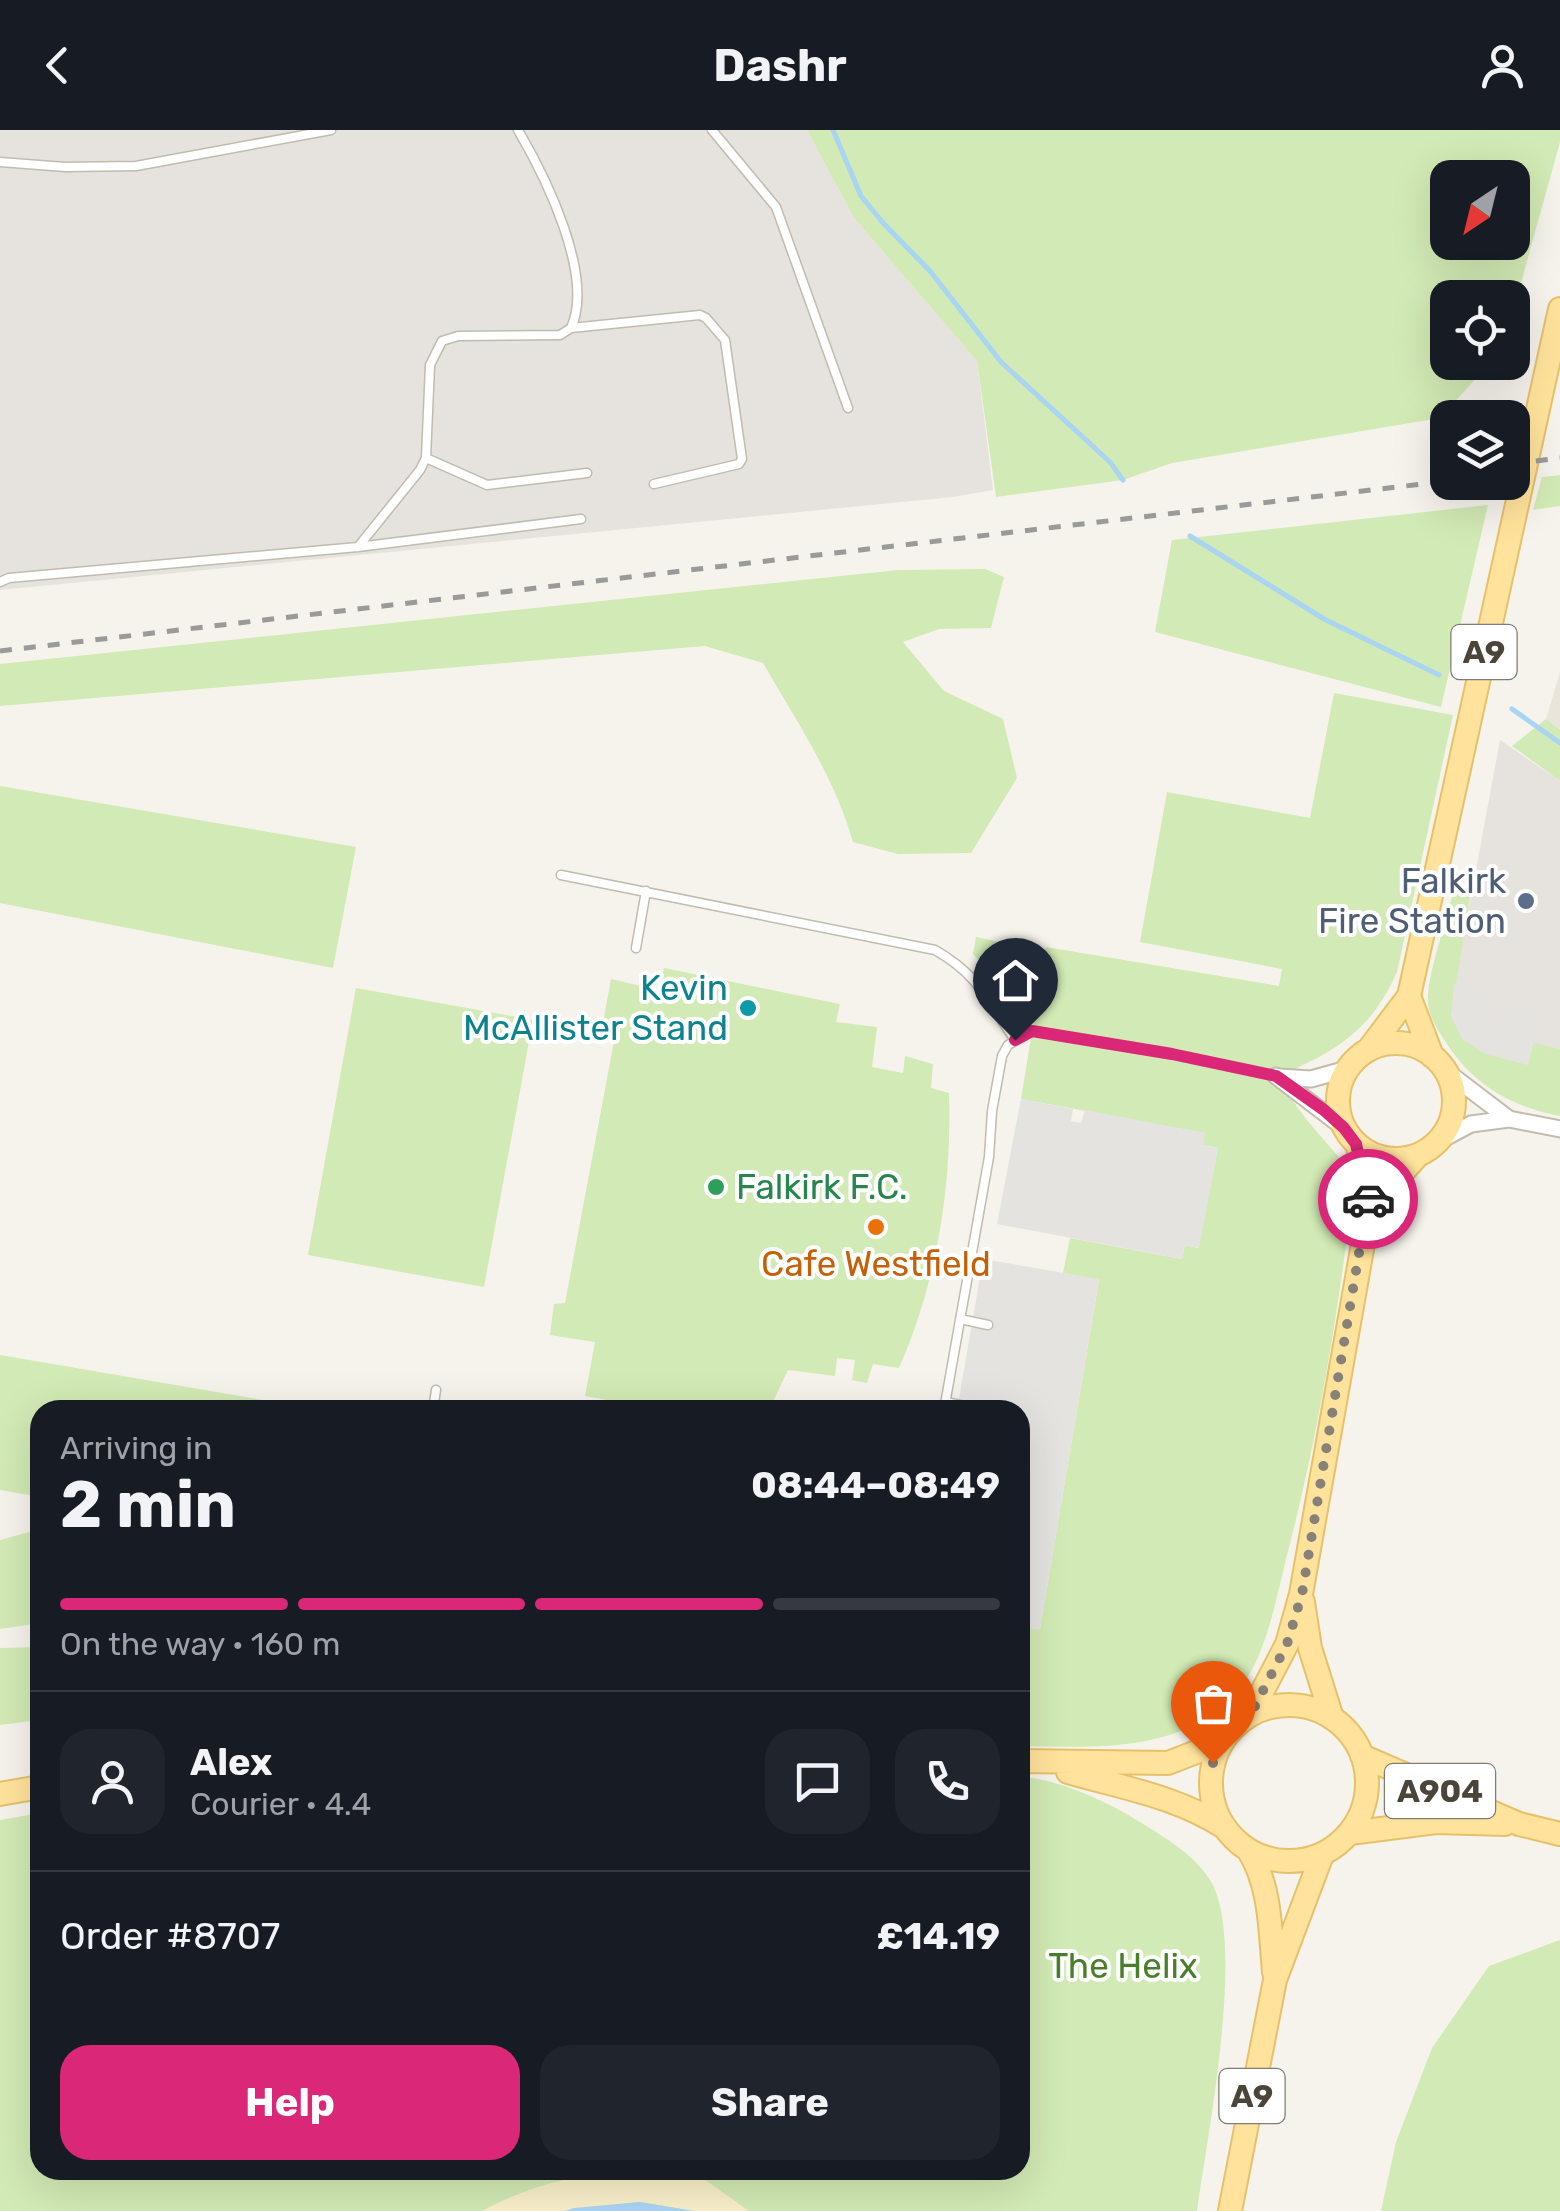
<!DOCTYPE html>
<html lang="en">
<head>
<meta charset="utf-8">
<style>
  :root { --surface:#171b24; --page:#20242c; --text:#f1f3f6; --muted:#9ea1a6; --line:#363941; --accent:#db2777 }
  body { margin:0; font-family:Rubik,sans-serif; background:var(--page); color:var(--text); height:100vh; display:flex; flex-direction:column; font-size:38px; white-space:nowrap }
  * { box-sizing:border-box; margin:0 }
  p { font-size:32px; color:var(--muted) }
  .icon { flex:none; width:55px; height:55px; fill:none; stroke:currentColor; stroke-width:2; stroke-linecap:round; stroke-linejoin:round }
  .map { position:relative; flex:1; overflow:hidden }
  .panel { position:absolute; left:30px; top:1270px; width:1000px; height:780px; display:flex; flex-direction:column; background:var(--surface); border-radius:30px; box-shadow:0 10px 40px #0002 }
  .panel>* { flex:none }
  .needle { width:65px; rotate:215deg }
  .controls { position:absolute; left:1430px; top:30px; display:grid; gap:20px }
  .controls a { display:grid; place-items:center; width:100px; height:100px; border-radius:20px; background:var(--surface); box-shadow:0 10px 40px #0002; font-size:50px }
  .pin { position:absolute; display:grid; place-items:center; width:85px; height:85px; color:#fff; margin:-102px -42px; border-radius:50% 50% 50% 0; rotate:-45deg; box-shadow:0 0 10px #0007 }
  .pin .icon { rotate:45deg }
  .courier { position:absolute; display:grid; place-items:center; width:100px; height:100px; margin:-50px; border:8px solid #db2777; border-radius:50%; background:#fff; color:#222; box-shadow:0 2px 12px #0007 }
  .head em { font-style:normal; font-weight:700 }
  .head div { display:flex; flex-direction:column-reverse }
  .head { display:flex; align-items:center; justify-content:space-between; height:170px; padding:0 30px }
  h1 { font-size:65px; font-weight:700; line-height:75px }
  .bar { display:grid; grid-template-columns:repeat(4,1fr); gap:15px 10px; align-content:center; height:120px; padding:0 30px }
  .bar i { height:12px; border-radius:8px; background:var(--line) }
  .bar .selected { background:var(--accent) }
  .bar p { grid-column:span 4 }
  .line { display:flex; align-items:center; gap:25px; padding:0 30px; border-top:2px solid var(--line) }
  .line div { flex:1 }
  .round { display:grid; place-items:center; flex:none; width:105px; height:105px; border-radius:30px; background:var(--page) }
  .primary-button { display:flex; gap:20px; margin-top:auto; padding:20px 30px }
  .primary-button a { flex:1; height:115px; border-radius:30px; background:var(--accent); color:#fff; font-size:40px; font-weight:700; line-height:115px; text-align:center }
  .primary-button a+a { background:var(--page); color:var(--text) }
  header { display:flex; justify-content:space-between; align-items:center; height:130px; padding:0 30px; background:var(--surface); font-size:45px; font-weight:700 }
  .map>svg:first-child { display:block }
  .residential { fill:#eae5da }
  .industrial { fill:#e6e2dd }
  .green { fill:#d2eab5; fill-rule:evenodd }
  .sand { fill:#f9efc9 }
  .parking { fill:#e5e3e0 }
  .water { fill:#a9d4f2 }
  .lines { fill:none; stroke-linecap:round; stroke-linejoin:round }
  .stream { stroke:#a9d4f2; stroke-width:5 }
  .service-casing { stroke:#c2bbae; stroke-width:11 }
  .minor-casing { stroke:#c2bbae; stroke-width:19 }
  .primary-casing { stroke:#e6c16a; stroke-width:26 }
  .service { stroke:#fff; stroke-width:8 }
  .minor { stroke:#fff; stroke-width:15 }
  .primary { stroke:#ffe39c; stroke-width:22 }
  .rail { stroke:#9a9a9a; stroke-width:5; stroke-dasharray:12 12; stroke-linecap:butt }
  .done { stroke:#878178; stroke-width:10; stroke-dasharray:0 18 }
  .route { stroke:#db2777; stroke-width:12 }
  .service-dot { fill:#5c6f8a; stroke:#fff; stroke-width:4 }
  .culture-dot { fill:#0f9aa8; stroke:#fff; stroke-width:4 }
  .leisure-dot { fill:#2e9e5b; stroke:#fff; stroke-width:4 }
  .food-dot { fill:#e8710a; stroke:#fff; stroke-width:4 }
  .labels { text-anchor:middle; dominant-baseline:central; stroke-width:8; stroke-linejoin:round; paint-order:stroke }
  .shield { fill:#fff; stroke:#817c74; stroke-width:2.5 }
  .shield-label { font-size:32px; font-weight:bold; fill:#4b4439 }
  .service-label { font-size:35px; fill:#4e5e75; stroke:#fff; text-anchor:end }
  .culture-label { font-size:35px; fill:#0d838f; stroke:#fff; text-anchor:end }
  .leisure-label { font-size:35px; fill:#27864d; stroke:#fff; text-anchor:start }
  .food-label { font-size:35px; fill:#c56008; stroke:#fff }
  .park-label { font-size:35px; fill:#4a7f2a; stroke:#fff }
</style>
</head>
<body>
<header><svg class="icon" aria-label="back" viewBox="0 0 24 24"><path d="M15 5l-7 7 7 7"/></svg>Dashr<svg class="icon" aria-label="person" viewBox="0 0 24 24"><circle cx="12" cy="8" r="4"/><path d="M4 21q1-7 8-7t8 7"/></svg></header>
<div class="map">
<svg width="1560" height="2081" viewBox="0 0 1560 2081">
  <rect width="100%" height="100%" fill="#f6f3ec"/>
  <path class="residential" d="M1560 542V600L1546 589Z"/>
  <path class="industrial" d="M0 0H807L854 88 977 231 993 360 953 367 0 460Z
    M1500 610 1560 651V919L1533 914 1451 875Z"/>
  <path class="green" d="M807 0H1560V12L1513 182 1512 168H1448V232L1490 233 1440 288 1172 333 1123 350 996 367 977 231 854 88ZM1448 48H1512V112H1448Z
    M1560 345V376L1533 380 1542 347Z
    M1488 375 1441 577 1155 502 1172 410Z
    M985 439 1004 447 991 498 939 499 903 512 944 561 1003 589 1017 648 971 723 898 724 853 712C834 646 797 592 763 533L705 516 0 576V534L898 440Z
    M1334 563 1453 585 1397 842C1371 901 1334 923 1276 947L1306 989 1348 1038 1354 1052C1339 1178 1319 1303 1287 1425 1278 1461 1271 1500 1255 1534 1245 1554 1230 1572 1211 1585 1159 1622 1082 1617 1020 1616V1497L1040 1499 1099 1150 1063 1143 1070 1108 1182 1129 1185 1115 1198 1118 1218 1018 1203 1015 1204 1003 1021 969 1046 817 1279 856 1282 839 1140 812 1167 662 1310 688Z
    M1546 589 1560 600V651L1512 616Z
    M0 656 356 717 333 838 0 773Z
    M1461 755 1472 756 1451 886 1528 934 1533 913 1560 919V986C1508 976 1471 953 1443 908 1436 897 1429 886 1428 872 1426 849 1446 793 1452 767Z
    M976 807 1014 815 1005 859 973 824Z
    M664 838 840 874 836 892 877 897 872 937 903 943 905 926 933 934 931 958 949 963C952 1058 937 1151 899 1238L873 1234 867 1253 852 1250 855 1230 837 1228 835 1246 788 1240 769 1280H662L585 1266 595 1212 550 1205 554 1174 565 1173 615 906 601 903 611 849 659 860Z
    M356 858 533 890 484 1157 308 1125Z
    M0 1225 322 1280H40V1367L0 1360Z
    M40 1399V1493L0 1499V1410Z
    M40 1517V1590L0 1595V1518Z
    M1020 1646C1063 1651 1104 1670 1140 1692 1164 1707 1195 1725 1210 1750 1247 1809 1207 2007 1197 2081H0V1690L40 1683V2040H1020Z
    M1560 1810V2081H1381L1396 2012 1432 1918 1489 1836Z"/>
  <path class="sand" d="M659 2040H691L749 2081H694L640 2072 565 2081H482C518 2061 571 2044 613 2043 630 2042 644 2050 659 2040Z"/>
  <path class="parking" d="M1454 854 1484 862 1480 880 1486 890 1493 894 1497 877 1539 887 1528 935 1486 924 1462 909 1451 886Z
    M1021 969 1073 979 1071 991 1081 993 1085 980 1205 1003 1203 1015 1218 1018 1199 1118 1185 1115 1182 1129 997 1094Z
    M983 1129 1099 1149 1040 1500 1020 1497V1280H957Z"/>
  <path class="water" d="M640 2072 694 2081H565L574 2078Z"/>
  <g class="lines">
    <path class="stream" d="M833 0 861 66 884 94 930 141 1001 232 1110 332 1123 350
      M1190 406 1324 489 1439 545
      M1512 579 1560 613"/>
    <g class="service-casing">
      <path id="service" d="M518 0C545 46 595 146 571 198
        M712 0 776 77 848 278
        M0 32 65 37 136 36 331 0
        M426 328 487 355 587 343
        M358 417 420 340 426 328 430 235 442 211 458 206 560 205 571 198 700 185 706 188 725 210 742 329 739 334 654 354
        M0 452 9 448 358 417 581 389
        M561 745 935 820C979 845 987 870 1015 910
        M636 818 646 761
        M960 1189 988 1195
        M946 1272 974 1278
        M433 1280 436 1260
        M944 1280 989 1027 992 981 1002 926 1008 915 1033 901 1171 924 1276 946"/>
    </g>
    <g class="minor-casing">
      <path id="minor" d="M1276 946 1344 998
        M1280 947 1311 949 1347 939
        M1509 989 1560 999
        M1439 1011 1471 994 1509 989 1446 941"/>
    </g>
    <g class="primary-casing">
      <path id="primary" d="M1409 866 1432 926
        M1338 971a58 58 0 1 1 116 0a58 58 0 1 1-116 0Z
        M1369 919 1409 866 1560 179
        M1369 1080 1418 1025
        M1303 1472 1310 1518 1332 1588
        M1211 1653a78 78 0 1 1 156 0a78 78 0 1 1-156 0Z
        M1250 1585 1287 1514 1301 1464 1369 1080 1367 1052 1357 1014
        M1362 1626 1519 1694 1560 1704
        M1020 1631 1168 1633 1222 1612
        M1068 1642C1123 1658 1175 1666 1224 1697
        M0 1664 40 1657
        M1350 1703 1436 1692 1505 1694
        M1249 1721C1271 1757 1270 1800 1274 1842
        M1230 2081 1275 1850 1322 1725"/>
    </g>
    <use href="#service" class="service"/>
    <use href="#minor" class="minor"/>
    <use href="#primary" class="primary"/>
    <path class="rail" d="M1512 334 1560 328
      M0 521 1448 351"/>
  </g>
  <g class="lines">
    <path class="done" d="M1213 1633 1222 1612 1250 1586 1287 1514 1302 1464 1368 1069"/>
    <path class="route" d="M1015 910 1032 901 1172 924 1276 946 1324 980 1344 998 1356 1014 1368 1069"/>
  </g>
  <circle class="service-dot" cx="1526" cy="771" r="10"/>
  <circle class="culture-dot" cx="748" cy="878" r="10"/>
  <circle class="leisure-dot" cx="716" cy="1057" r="10"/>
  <circle class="food-dot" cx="876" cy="1097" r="10"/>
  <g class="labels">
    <g class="shield">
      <rect x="1451.5" y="495" width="65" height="54" rx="8"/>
      <rect x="1385" y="1634" width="110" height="54" rx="8"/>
      <rect x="1219.5" y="1939" width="65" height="54" rx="8"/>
    </g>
    <g class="shield-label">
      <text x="1484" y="522">A9</text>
      <text x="1440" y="1661">A904</text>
      <text x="1252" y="1966">A9</text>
    </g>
    <g class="service-label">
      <text x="1506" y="751">Falkirk<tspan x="1506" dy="40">Fire Station</tspan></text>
    </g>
    <g class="culture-label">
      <text x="728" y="858">Kevin<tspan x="728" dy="40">McAllister Stand</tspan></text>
    </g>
    <g class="leisure-label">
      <text x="736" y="1057">Falkirk F.C.</text>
    </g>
    <g class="food-label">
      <text x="876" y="1134">Cafe Westfield</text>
    </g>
    <g class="park-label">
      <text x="1123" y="1836">The Helix</text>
    </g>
  </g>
</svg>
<div class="controls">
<a><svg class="needle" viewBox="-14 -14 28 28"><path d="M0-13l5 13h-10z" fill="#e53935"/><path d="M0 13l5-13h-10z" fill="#9ea1a6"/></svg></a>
<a><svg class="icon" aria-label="locate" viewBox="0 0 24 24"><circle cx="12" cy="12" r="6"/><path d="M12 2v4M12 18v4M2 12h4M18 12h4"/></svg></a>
<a><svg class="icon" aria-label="layers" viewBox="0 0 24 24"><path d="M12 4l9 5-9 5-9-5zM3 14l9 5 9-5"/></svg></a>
</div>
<div class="pin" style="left:1213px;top:1633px;background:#ea580c"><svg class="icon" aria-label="bag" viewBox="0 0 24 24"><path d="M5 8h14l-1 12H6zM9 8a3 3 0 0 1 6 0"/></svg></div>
<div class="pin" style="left:1015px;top:910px;background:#1f2937"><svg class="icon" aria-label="home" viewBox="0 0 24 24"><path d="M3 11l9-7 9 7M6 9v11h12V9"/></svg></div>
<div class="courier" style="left:1368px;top:1069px"><svg class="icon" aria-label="car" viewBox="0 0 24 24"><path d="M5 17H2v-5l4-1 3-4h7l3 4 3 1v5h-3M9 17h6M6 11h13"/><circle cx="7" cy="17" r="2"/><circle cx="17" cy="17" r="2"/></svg></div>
<section class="panel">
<div class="head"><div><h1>2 min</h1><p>Arriving in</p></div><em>08:44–08:49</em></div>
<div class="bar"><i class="selected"></i><i class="selected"></i><i class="selected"></i><i></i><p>On the way · 160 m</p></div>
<div class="line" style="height:180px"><a class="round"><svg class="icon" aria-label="person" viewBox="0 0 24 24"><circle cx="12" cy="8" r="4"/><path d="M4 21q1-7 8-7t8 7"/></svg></a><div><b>Alex</b><p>Courier · 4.4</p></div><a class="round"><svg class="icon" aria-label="chat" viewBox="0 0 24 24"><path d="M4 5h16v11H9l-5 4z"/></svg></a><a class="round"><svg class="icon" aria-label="phone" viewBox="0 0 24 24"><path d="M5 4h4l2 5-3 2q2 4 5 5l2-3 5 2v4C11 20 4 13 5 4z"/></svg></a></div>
<div class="line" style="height:130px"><div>Order #8707</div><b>£14.19</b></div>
<div class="primary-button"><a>Help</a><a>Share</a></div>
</section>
</div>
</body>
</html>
